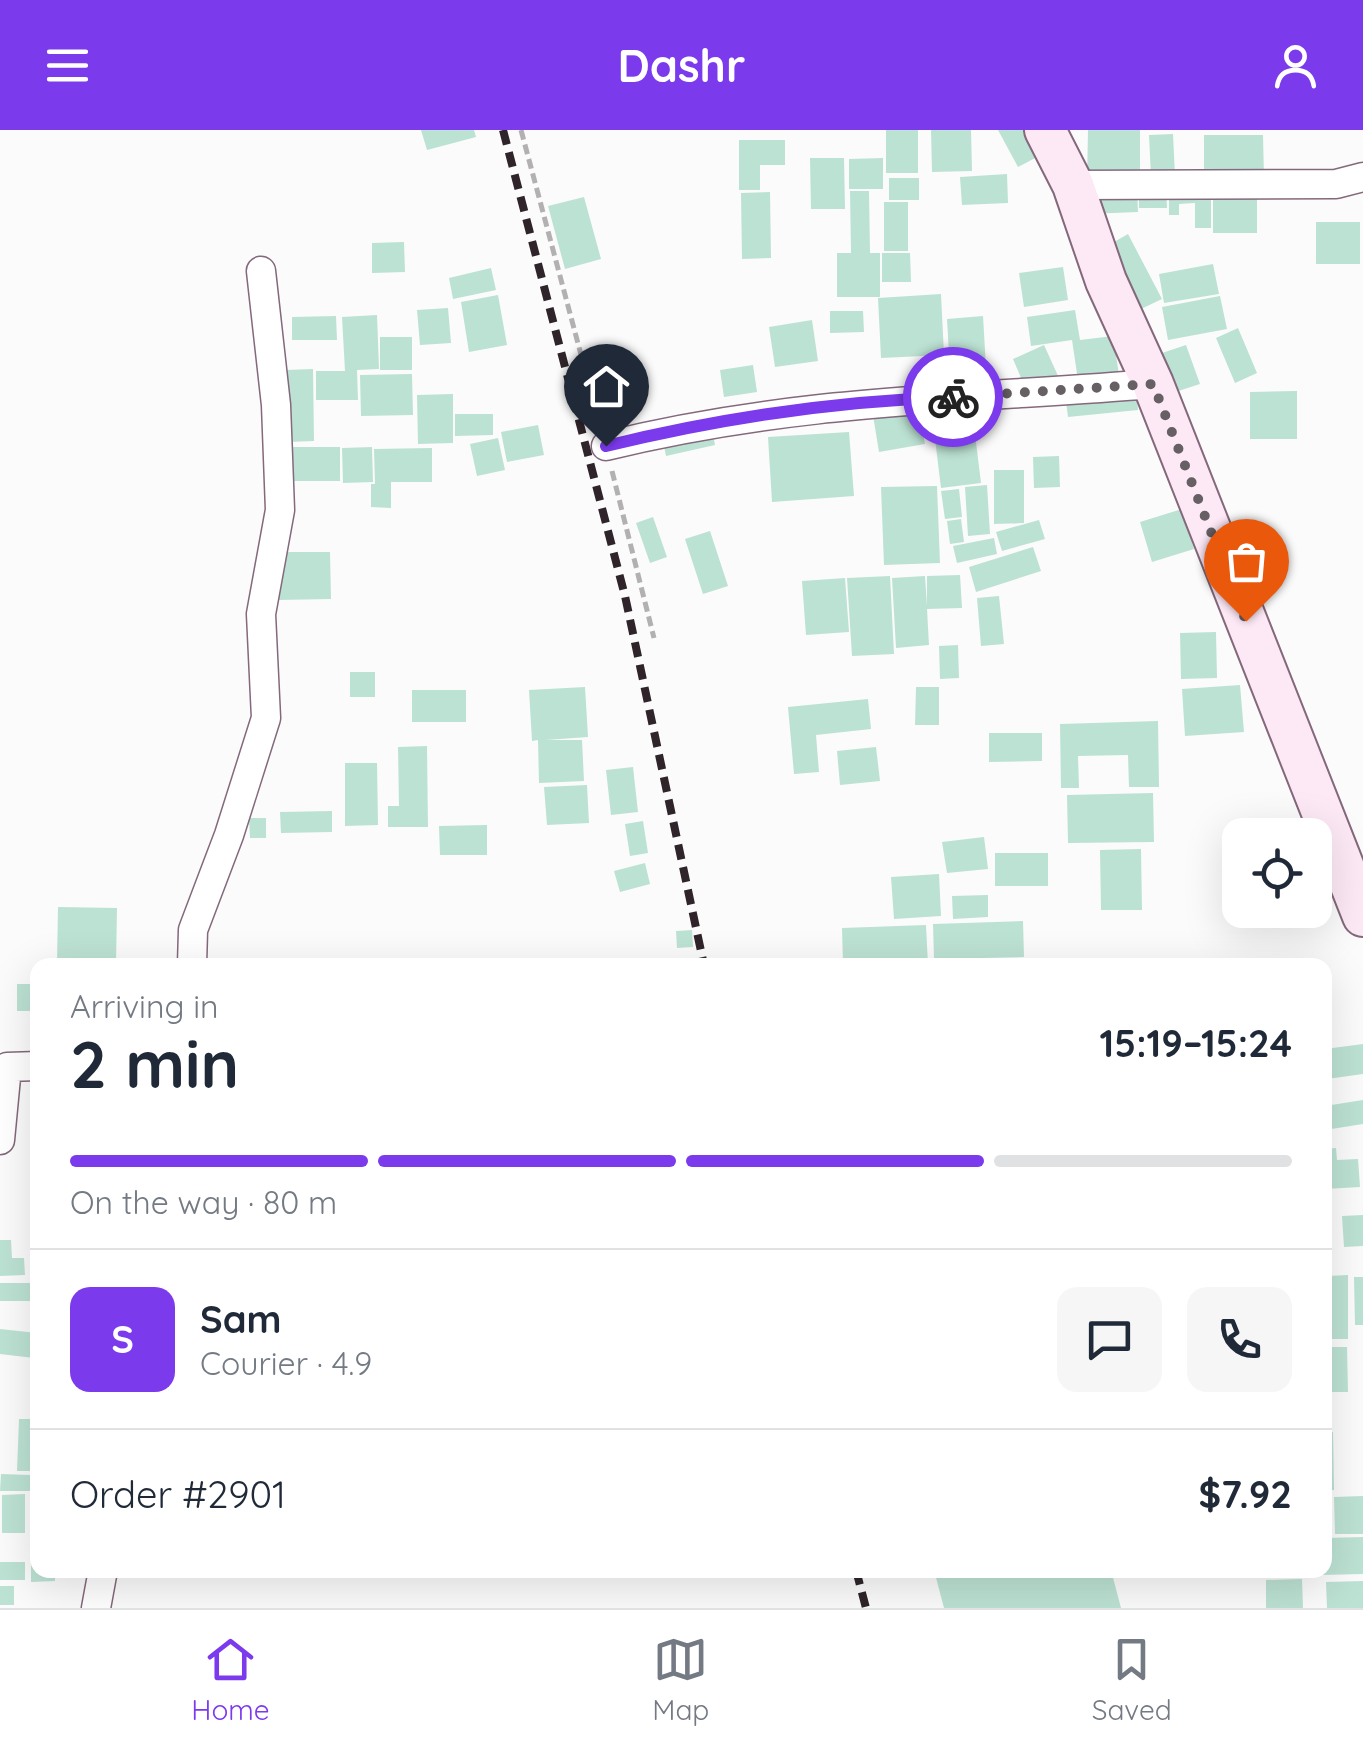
<!DOCTYPE html>
<html lang="en">
<head>
<meta charset="utf-8">
<style>
  :root { --surface:#fff; --page:#f6f6f7; --text:#1f2937; --muted:#747a83; --line:#e0e1e3; --accent:#7c3aed }
  body { margin:0; font-family:Quicksand,sans-serif; background:var(--page); color:var(--text); height:100vh; display:flex; flex-direction:column; font-size:38px; white-space:nowrap }
  * { box-sizing:border-box; margin:0 }
  p { font-size:32px; color:var(--muted) }
  .icon { flex:none; width:55px; height:55px; fill:none; stroke:currentColor; stroke-width:2; stroke-linecap:round; stroke-linejoin:round }
  .map { position:relative; flex:1; overflow:hidden }
  .drawer { position:absolute; left:30px; top:828px; width:1302px; height:620px; display:flex; flex-direction:column; background:var(--surface); border-radius:20px; box-shadow:0 10px 40px #0002 }
  .drawer>* { flex:none }
  .fabs { position:absolute; left:1222px; top:688px; display:grid; gap:20px }
  .fabs a { display:grid; place-items:center; width:110px; height:110px; border-radius:20px; background:var(--surface); box-shadow:0 10px 40px #0002; font-size:50px }
  .pin { position:absolute; display:grid; place-items:center; width:85px; height:85px; color:#fff; margin:-102px -42px; border-radius:50% 50% 50% 0; rotate:-45deg; box-shadow:0 0 10px #0007 }
  .pin .icon { rotate:45deg }
  .courier { position:absolute; display:grid; place-items:center; width:100px; height:100px; margin:-50px; border:8px solid #7c3aed; border-radius:50%; background:#fff; color:#222; box-shadow:0 2px 12px #0007 }
  .overview em { font-style:normal; font-weight:700 }
  .overview div { display:flex; flex-direction:column-reverse }
  .overview { display:flex; align-items:center; justify-content:space-between; height:170px; padding:0 40px }
  h1 { font-size:65px; font-weight:700; line-height:75px }
  .bar { display:grid; grid-template-columns:repeat(4,1fr); gap:15px 10px; align-content:center; height:120px; padding:0 40px }
  .bar i { height:12px; border-radius:8px; background:var(--line) }
  .bar .current { background:var(--accent) }
  .bar p { grid-column:span 4 }
  .line { display:flex; align-items:center; gap:25px; padding:0 40px; border-top:2px solid var(--line) }
  .line div { flex:1 }
  .round { display:grid; place-items:center; flex:none; width:105px; height:105px; border-radius:20px; background:var(--page) }
  header { display:flex; justify-content:space-between; align-items:center; height:130px; padding:0 40px; background:var(--accent); color:#fff; font-size:45px; font-weight:700 }
  .tab-bar { display:flex; justify-content:space-around; align-items:center; height:140px; border-top:2px solid var(--line); background:var(--surface); font-size:28px; color:var(--muted) }
  .tab-bar a { display:grid; justify-items:center; gap:5px }
  .tab-bar .current { color:var(--accent) }
  .map>svg:first-child { display:block }
  .building { fill:#bce2d3 }
  .lines { fill:none; stroke-linecap:round; stroke-linejoin:round }
  .street-casing { stroke:#84687b; stroke-width:31 }
  .secondary-casing { stroke:#84687b; stroke-width:44 }
  .path { stroke:#b3b0b2; stroke-width:5; stroke-dasharray:10 5; stroke-linecap:butt }
  .street { stroke:#fff; stroke-width:28 }
  .secondary { stroke:#fde9f6; stroke-width:40 }
  .rail { stroke:#2e242a; stroke-width:8; stroke-dasharray:15 8; stroke-linecap:butt }
  .done { stroke:#665f64; stroke-width:10; stroke-dasharray:0 18 }
  .route { stroke:#7c3aed; stroke-width:12 }
</style>
</head>
<body>
<header><svg class="icon" aria-label="menu" viewBox="0 0 24 24"><path d="M4 6h16M4 12h16M4 18h16"/></svg>Dashr<svg class="icon" aria-label="person" viewBox="0 0 24 24"><circle cx="12" cy="8" r="4"/><path d="M4 21q1-7 8-7t8 7"/></svg></header>
<div class="map">
<svg width="1363" height="1478" viewBox="0 0 1363 1478">
  <rect width="100%" height="100%" fill="#fbfbfb"/>
  <path class="building" d="M421 0H474L476 7 427 20Z
    M886 0H918V43H886Z
    M931 0H971L972 41 932 42Z
    M998 0H1028L1041 25 1018 37Z
    M1088 0H1140V52H1087Z
    M1173 4 1175 46 1151 47 1149 5Z
    M1204 5H1263L1264 49 1204 50Z
    M739 10H785V35H760V60H739Z
    M810 28H844L845 79H811Z
    M883 28V59H849V29Z
    M1007 44 1008 73 962 75 960 47Z
    M889 48H919V70H889Z
    M1166 55 1167 78H1139V56Z
    M1137 56 1138 82 1088 84 1086 59Z
    M1169 58H1211V98H1195V73L1179 74V85H1169Z
    M1213 59H1257V103H1213Z
    M850 61H869L870 123H880V167H837V123H851Z
    M770 62 771 128 742 129 741 63Z
    M584 67 601 129 565 139 548 76Z
    M884 72H908V121H884Z
    M1316 92H1360V134H1316Z
    M1128 104 1162 169 1141 179 1107 116Z
    M404 112 405 142 372 143V113Z
    M882 123H910L911 152H882Z
    M1213 134 1219 164 1164 173 1159 144Z
    M1063 137 1068 170 1024 177 1019 143Z
    M491 138 496 160 453 169 449 148Z
    M941 164 944 225 881 228 878 168Z
    M498 165 507 215 469 222 461 172Z
    M1220 166 1227 199 1168 210 1162 177Z
    M448 178 451 213 420 215 417 180Z
    M1075 180 1080 210 1113 206 1120 251 1079 257 1072 210 1031 216 1027 187Z
    M830 181H863L864 202 830 203Z
    M377 185 379 239 357 240 358 270H316V241H345L342 187Z
    M336 186 337 210H292V187Z
    M983 186 986 238 950 241 947 189Z
    M812 190 818 231 775 237 769 197Z
    M1238 198 1257 243 1235 253 1216 208Z
    M380 207H412V240H380Z
    M1044 215 1059 248 1027 262 1013 229Z
    M1186 215 1200 254 1169 264 1156 225Z
    M753 235 757 262 724 267 720 240Z
    M313 239 314 311 287 312 286 240Z
    M412 244 413 285 361 286 360 245Z
    M1136 256 1138 280 1068 287 1065 263Z
    M1297 261V309H1250V262Z
    M453 264V313L418 314 417 265Z
    M917 272 925 314 879 322 872 279Z
    M455 284H493V305L455 306Z
    M538 295 544 325 507 332 501 302Z
    M711 295 715 315 666 326 662 306Z
    M849 302 854 366 772 372 768 307Z
    M975 304 981 353 941 358 935 309Z
    M498 308 505 340 477 346 470 314Z
    M286 317H340V351H286Z
    M372 317 373 352 343 353 342 318Z
    M432 318V352H391V378L371 377V354H375L374 319Z
    M1059 326 1060 357 1034 358 1033 327Z
    M994 340H1024V393L994 394Z
    M987 355 990 404 968 406 965 357Z
    M937 356 940 433 884 435 881 357Z
    M959 359 962 387 945 389 941 361Z
    M1182 379 1194 419 1152 432 1140 392Z
    M653 387 667 427 650 433 636 393Z
    M961 389 964 412 950 414 947 391Z
    M1039 390 1045 409 1002 421 996 402Z
    M710 401 728 456 703 464 685 409Z
    M994 408 997 424 957 433 953 416Z
    M1033 417 1041 441 976 462 969 437Z
    M278 422H330L331 469 278 470Z
    M960 445 962 478 927 479 929 515 896 518 892 448 925 446 927 476V446Z
    M890 446 894 524 852 526 847 448Z
    M845 448 849 502 806 505 802 451Z
    M999 466 1004 514 981 516 977 468Z
    M1216 502 1217 548 1181 549 1180 503Z
    M958 515 959 548 940 549 939 516Z
    M350 542H375V567H350Z
    M1240 555 1244 602 1185 606 1182 559Z
    M585 557 588 607 546 610H582L584 651 539 653 538 610 532 611 529 560Z
    M916 557H939V595H915Z
    M412 560H466V592H412Z
    M868 569 871 599 816 605 819 642 794 644 788 577Z
    M1158 591 1159 657H1129L1128 625 1078 626 1079 658H1061L1060 594Z
    M989 603H1042V631L989 632Z
    M427 616 428 697H388V676H399L398 617Z
    M876 617 880 651 840 655 837 621Z
    M345 633H377L378 695 345 696Z
    M633 637 638 682 611 685 606 640Z
    M587 655 589 693 547 695 544 657Z
    M1153 663 1154 712 1068 713 1067 665Z
    M332 681V702L281 703 280 682Z
    M249 688H266V708H250Z
    M643 691 648 723 630 726 625 694Z
    M487 695V725H440L439 696Z
    M984 707 988 739 947 743 942 712Z
    M1141 719 1142 780H1101L1100 720Z
    M995 723H1048V756H995Z
    M645 733 650 754 620 762 614 741Z
    M939 744 941 786 894 789 891 747Z
    M988 765V787L953 789 952 766Z
    M58 777 117 778 116 834 57 832Z
    M1023 791 1024 827 934 829 933 794Z
    M926 795 928 835H843L842 798Z
    M692 800 693 817 677 818 676 801Z
    M17 854H38V881H17Z
    M1363 914V944L1327 949 1325 919Z
    M1363 970V994L1325 1000V976Z
    M1336 1018 1337 1030 1358 1029 1360 1057 1325 1059V1019Z
    M1363 1085V1116L1344 1117 1342 1086Z
    M0 1110H11L12 1128H24L25 1145 0 1146Z
    M1348 1145V1209H1328V1146Z
    M1354 1147H1363V1195H1355Z
    M0 1153H38V1171H0Z
    M0 1199 37 1203 34 1228 0 1224Z
    M1328 1217H1347L1348 1262H1329Z
    M19 1289H37V1341H17Z
    M1325 1302H1333L1334 1360H1325Z
    M1 1344 30 1345V1361H0Z
    M25 1364V1403H2V1365Z
    M1363 1366V1404H1335L1334 1367Z
    M1363 1407V1444L1321 1445V1440H1325V1408Z
    M31 1426H38V1440H55V1451L31 1452Z
    M0 1432H25V1450H0Z
    M934 1440H1111L1121 1478H944Z
    M1302 1449 1303 1478H1266V1450Z
    M1363 1451V1478H1327L1326 1452Z
    M0 1456H14V1475H0Z"/>
  <g class="lines">
    <g class="street-casing">
      <path id="street" d="M1073 55 1336 54 1363 47
        M606 316C791 270 965 269 1153 254
        M192 835 193 800 229 705 266 588 261 484 280 380 276 275 261 141
        M0 1010 7 937 38 936
        M96 1478 103 1440"/>
    </g>
    <g class="secondary-casing">
      <path id="secondary" d="M1045 0 1073 55 1106 151 1153 254 1363 786"/>
    </g>
    <path class="path" d="M521 0 599 292
      M612 341 654 508"/>
    <use href="#street" class="street"/>
    <use href="#secondary" class="secondary"/>
    <path class="rail" d="M503 0 625 466 704 835
      M856 1440 866 1478"/>
  </g>
  <g class="lines">
    <path class="done" d="M953 267 1153 254 1246 491"/>
    <path class="route" d="M606 316C720 288 836 271 953 267"/>
  </g>
</svg>
<div class="fabs">
<a><svg class="icon" aria-label="locate" viewBox="0 0 24 24"><circle cx="12" cy="12" r="6"/><path d="M12 2v4M12 18v4M2 12h4M18 12h4"/></svg></a>
</div>
<div class="pin" style="left:1246px;top:491px;background:#ea580c"><svg class="icon" aria-label="bag" viewBox="0 0 24 24"><path d="M5 8h14l-1 12H6zM9 8a3 3 0 0 1 6 0"/></svg></div>
<div class="pin" style="left:606px;top:316px;background:#1f2937"><svg class="icon" aria-label="home" viewBox="0 0 24 24"><path d="M3 11l9-7 9 7M6 9v11h12V9"/></svg></div>
<div class="courier" style="left:953px;top:267px"><svg class="icon" aria-label="bike" viewBox="0 0 24 24"><circle cx="6" cy="16" r="4"/><circle cx="18" cy="16" r="4"/><path d="M6 16l4-8h5l3 8M10 8l3 8H6M13 5h3"/></svg></div>
<section class="drawer">
<div class="overview"><div><h1>2 min</h1><p>Arriving in</p></div><em>15:19–15:24</em></div>
<div class="bar"><i class="current"></i><i class="current"></i><i class="current"></i><i></i><p>On the way · 80 m</p></div>
<div class="line" style="height:180px"><b class="round" style="background:var(--accent);color:#fff">S</b><div><b>Sam</b><p>Courier · 4.9</p></div><a class="round"><svg class="icon" aria-label="chat" viewBox="0 0 24 24"><path d="M4 5h16v11H9l-5 4z"/></svg></a><a class="round"><svg class="icon" aria-label="phone" viewBox="0 0 24 24"><path d="M5 4h4l2 5-3 2q2 4 5 5l2-3 5 2v4C11 20 4 13 5 4z"/></svg></a></div>
<div class="line" style="height:130px"><div>Order #2901</div><b>$7.92</b></div>
</section>
</div>
<nav class="tab-bar">
<a class="current"><svg class="icon" aria-label="home" viewBox="0 0 24 24"><path d="M3 11l9-7 9 7M6 9v11h12V9"/></svg>Home</a>
<a><svg class="icon" aria-label="map" viewBox="0 0 24 24"><path d="M3 6l6-2 6 2 6-2v14l-6 2-6-2-6 2zM9 4v14M15 6v14"/></svg>Map</a>
<a><svg class="icon" aria-label="saved" viewBox="0 0 24 24"><path d="M7 4h10v16l-5-4-5 4z"/></svg>Saved</a>
</nav>
</body>
</html>
